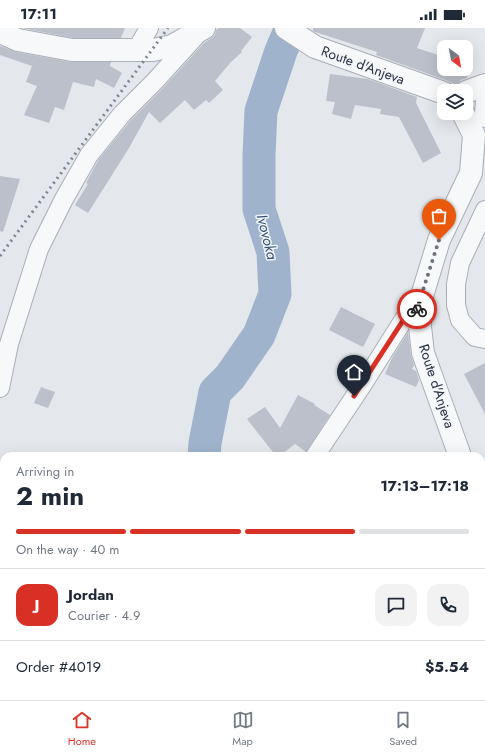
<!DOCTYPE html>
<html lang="en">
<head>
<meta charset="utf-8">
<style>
  :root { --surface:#fff; --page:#f2f2f3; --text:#1f2937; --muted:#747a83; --line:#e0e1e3; --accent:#d93025 }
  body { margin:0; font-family:Jost,sans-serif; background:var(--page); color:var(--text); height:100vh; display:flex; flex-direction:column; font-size:15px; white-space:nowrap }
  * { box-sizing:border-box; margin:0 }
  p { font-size:13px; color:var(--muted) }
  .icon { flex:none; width:22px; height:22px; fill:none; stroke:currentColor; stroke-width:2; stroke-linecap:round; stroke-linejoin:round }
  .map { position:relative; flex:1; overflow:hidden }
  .details { position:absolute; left:0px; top:424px; width:485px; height:248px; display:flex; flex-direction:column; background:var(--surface); border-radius:12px 12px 0 0; box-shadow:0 4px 16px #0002 }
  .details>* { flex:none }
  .needle { width:26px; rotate:148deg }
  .fabs { position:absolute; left:437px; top:12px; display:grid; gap:8px }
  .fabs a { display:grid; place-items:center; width:36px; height:36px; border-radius:8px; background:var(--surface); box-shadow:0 4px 16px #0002; font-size:20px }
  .pin { position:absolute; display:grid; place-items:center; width:34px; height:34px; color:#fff; margin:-41px -17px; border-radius:50% 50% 50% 0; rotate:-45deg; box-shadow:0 0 4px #0007 }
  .pin .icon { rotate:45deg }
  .courier { position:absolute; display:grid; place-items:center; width:40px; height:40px; margin:-20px; border:3px solid #d93025; border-radius:50%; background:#fff; color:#222; box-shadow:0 1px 5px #0007 }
  .overview em { font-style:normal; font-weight:700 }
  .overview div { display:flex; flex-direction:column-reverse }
  .overview { display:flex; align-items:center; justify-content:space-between; height:68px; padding:0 16px }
  h1 { font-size:26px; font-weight:700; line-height:30px }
  .bar { display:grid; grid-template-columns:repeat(4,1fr); gap:6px 4px; align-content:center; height:48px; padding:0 16px }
  .bar i { height:5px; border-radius:3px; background:var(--line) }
  .bar .on { background:var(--accent) }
  .bar p { grid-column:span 4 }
  .line { display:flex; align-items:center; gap:10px; padding:0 16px; border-top:1px solid var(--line) }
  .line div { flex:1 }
  .round { display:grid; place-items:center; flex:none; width:42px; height:42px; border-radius:12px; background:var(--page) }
  .status { display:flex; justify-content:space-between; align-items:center; height:28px; padding:0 20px; background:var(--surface); direction:ltr }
  .status svg { height:11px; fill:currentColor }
  .menu { display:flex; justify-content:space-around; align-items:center; height:56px; border-top:1px solid var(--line); background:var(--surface); font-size:11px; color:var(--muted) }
  .menu a { display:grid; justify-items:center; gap:2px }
  .menu .on { color:var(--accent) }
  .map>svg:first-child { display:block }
  .green { fill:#c9d6c5 }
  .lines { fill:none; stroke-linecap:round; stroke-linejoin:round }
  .stream { stroke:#9fb4cc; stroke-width:5.5 }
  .river { stroke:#9fb4cc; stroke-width:33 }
  .building { fill:#bbc0ca }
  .minor-casing { stroke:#a9aeb7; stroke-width:20 }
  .tertiary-casing { stroke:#a9aeb7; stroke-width:24 }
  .minor { stroke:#f7f8fa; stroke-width:18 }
  .tertiary { stroke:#f7f8fa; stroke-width:22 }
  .rail { stroke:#7d8696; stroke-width:3; stroke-dasharray:2 4; stroke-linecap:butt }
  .done { stroke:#6c737f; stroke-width:4; stroke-dasharray:0 7.2 }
  .route { stroke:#d93025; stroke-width:5 }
  .labels { text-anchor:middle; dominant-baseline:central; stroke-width:3; stroke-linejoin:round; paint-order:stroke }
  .street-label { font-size:14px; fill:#2b3445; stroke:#f4f6f9 }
  .water-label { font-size:15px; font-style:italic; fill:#34527a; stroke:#f4f6f9 }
</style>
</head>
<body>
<div class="status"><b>17:11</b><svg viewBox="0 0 49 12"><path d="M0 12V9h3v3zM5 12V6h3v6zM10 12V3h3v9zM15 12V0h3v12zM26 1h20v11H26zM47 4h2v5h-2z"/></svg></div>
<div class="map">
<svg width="485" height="672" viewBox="0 0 485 672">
  <rect width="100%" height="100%" fill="#e4e7ec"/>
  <path class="green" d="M297 668H380L383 672H301Z"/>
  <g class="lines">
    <path class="stream" d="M381 668 388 672"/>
    <path class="river" d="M204 428 205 415 215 364 230 349 259 307 275 266 273 224 259 181V127L261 83 281 23 291 0
      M27 672 32 668"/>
  </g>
  <path class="building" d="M22 0H125L121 10H73Z
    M219 0H240L252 9 241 23 242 24 230 35 215 53 223 62 209 75 206 72 194 82 185 72 160 95 149 84 129 120 88 185 75 177 88 156 86 155 99 131 130 93 163 60 204 15 210 11 215 7 216 2Z
    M313 0H425L417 20 444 29V41H466V31L472 33 467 50 461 52 456 57 448 53 376 27 377 24 315 4 313 3Z
    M0 18 16 24 70 34H111L110 38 122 45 114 60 96 51 94 59 73 54 64 82 55 79 49 95 24 87 37 58 26 54 32 38 0 27Z
    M330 46 368 51 417 69 416 75 441 125 423 135 399 89 380 86 381 81 355 77 351 91 332 86 335 74 326 73Z
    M0 148 20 151 3 204 0 203Z
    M341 279 375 296 363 319 329 302Z
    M408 304 411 327 414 337 412 341 416 343 419 352 416 359 385 346 392 330Z
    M485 335V386L464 346Z
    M41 359 55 364 48 380 34 375Z
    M298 367 315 376 314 377 330 387 306 424 295 416 279 428H276L247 391 265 379 280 400Z"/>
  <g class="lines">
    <g class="minor-casing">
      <path id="minor" d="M137 21 149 0
        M485 71 484 86 485 90
        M485 182 460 235 456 256V277L460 292 467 300 475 309 485 311
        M0 360 9 316 39 221 64 171 89 127 122 86 155 53 195 9
        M315 428 363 356 404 291 418 281
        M284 668 288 672
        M156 672 159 668"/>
    </g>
    <g class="tertiary-casing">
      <path id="tertiary" d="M286 0 315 19 444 65
        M0 4 18 12 72 22H153L172 18 204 0
        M466 64 485 57
        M460 428 423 325 418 281 439 212 471 145 474 107 463 85
        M481 492 485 504"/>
    </g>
    <use href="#minor" class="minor"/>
    <use href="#tertiary" class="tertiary"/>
    <path class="rail" d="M0 228 168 0"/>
  </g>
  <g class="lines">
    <path class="done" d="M417 281 439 212"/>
    <path class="route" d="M354 368 404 291 417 281"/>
  </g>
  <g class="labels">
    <g class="street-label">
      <text transform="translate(363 37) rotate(20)">Route d'Anjeva</text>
      <text transform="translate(437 358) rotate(72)">Route d'Anjeva</text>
    </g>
    <g class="water-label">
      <text transform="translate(267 209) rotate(76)">Ivovoka</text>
    </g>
  </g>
</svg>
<div class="fabs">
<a><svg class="needle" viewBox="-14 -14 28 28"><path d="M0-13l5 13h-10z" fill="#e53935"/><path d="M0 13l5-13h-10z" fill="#747a83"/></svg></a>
<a><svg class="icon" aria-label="layers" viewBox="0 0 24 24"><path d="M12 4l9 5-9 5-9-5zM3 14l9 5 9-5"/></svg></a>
</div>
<div class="pin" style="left:439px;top:212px;background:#ea580c"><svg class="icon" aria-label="bag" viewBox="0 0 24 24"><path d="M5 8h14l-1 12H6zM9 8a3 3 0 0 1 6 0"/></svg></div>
<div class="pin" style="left:354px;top:368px;background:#1f2937"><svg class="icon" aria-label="home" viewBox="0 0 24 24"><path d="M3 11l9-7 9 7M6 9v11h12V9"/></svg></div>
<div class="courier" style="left:417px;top:281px"><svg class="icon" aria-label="bike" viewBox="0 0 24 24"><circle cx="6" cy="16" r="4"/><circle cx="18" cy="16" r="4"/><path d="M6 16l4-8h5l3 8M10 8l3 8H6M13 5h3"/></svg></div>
<section class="details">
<div class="overview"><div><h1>2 min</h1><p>Arriving in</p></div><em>17:13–17:18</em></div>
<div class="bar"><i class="on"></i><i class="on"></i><i class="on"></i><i></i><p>On the way · 40 m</p></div>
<div class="line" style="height:72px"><b class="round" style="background:var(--accent);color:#fff">J</b><div><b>Jordan</b><p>Courier · 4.9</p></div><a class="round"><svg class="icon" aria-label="chat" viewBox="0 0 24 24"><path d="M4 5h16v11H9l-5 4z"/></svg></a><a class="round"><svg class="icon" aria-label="phone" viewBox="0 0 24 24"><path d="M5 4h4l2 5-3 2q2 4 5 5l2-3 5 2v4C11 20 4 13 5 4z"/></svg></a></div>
<div class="line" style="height:52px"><div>Order #4019</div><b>$5.54</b></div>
</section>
</div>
<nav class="menu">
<a class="on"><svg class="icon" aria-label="home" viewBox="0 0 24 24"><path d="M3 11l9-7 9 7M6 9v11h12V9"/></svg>Home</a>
<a><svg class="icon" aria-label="map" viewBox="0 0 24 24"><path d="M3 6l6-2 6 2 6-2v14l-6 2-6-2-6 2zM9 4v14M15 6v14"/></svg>Map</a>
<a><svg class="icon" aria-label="saved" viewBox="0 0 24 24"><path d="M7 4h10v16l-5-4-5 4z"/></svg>Saved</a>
</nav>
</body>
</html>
